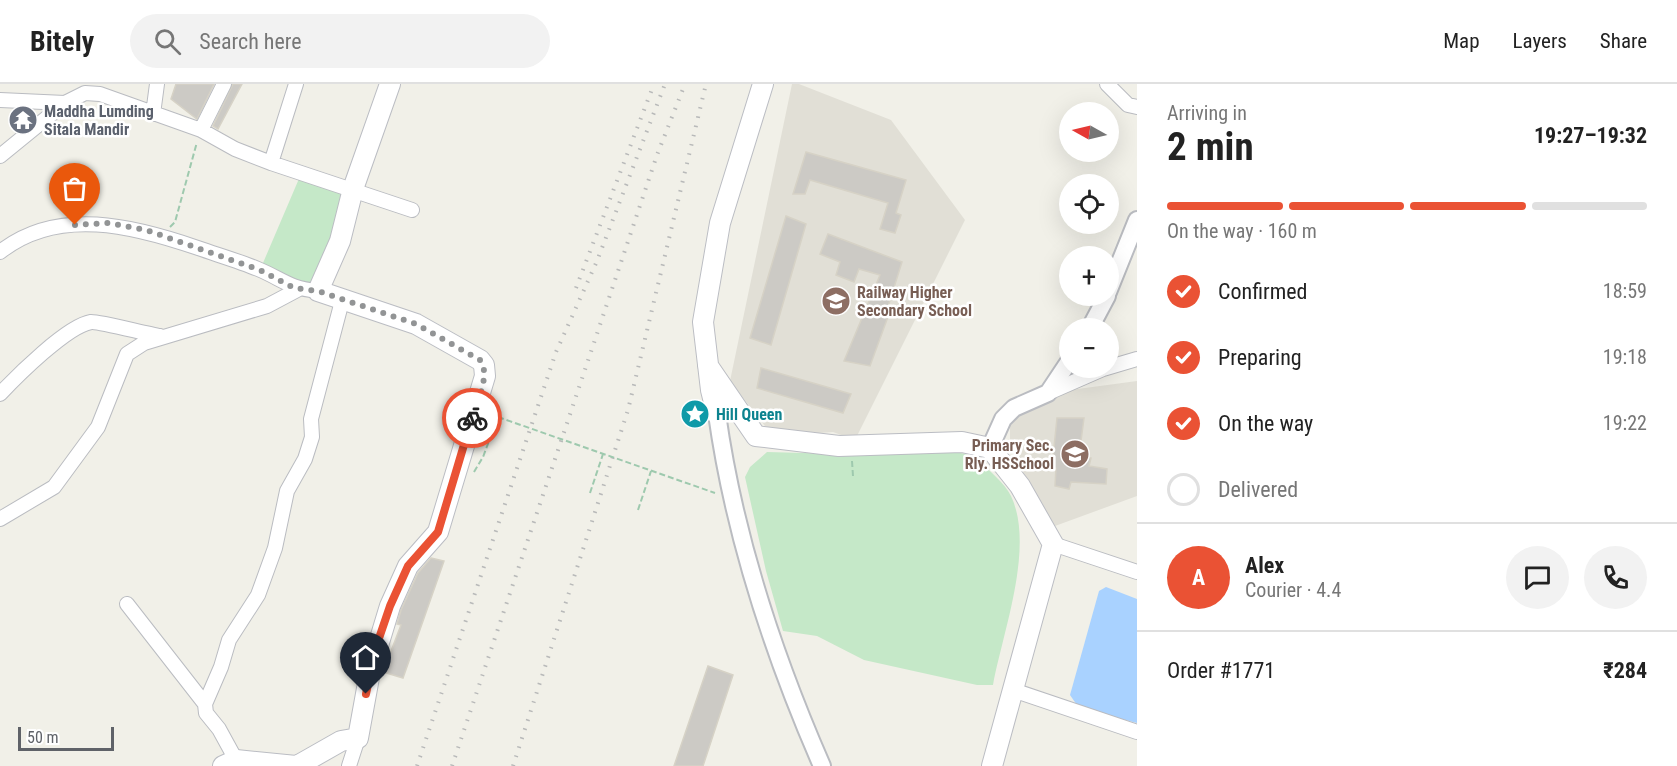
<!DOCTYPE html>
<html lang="en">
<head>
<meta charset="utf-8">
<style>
  :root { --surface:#fff; --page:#f2f2f2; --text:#222; --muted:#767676; --line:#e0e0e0; --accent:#ea5234 }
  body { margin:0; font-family:"Roboto Condensed",sans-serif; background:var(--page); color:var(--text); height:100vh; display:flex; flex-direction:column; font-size:22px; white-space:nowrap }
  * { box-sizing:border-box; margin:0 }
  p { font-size:20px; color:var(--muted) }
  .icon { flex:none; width:33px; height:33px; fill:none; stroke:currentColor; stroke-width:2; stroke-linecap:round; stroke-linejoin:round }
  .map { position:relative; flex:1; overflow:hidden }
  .drawer { display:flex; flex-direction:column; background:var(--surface); width:540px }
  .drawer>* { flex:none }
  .needle { width:39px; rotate:278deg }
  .controls { position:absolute; left:1059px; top:18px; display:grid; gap:12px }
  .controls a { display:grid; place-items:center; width:60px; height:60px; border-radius:50%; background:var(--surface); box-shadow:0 6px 24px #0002; font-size:30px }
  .scale { position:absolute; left:18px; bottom:15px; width:96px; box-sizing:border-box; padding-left:6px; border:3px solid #5f6268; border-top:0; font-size:16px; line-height:21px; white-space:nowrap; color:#5f6268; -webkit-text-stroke:4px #fff; paint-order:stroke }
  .pin { position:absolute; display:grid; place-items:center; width:51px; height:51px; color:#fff; margin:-62px -26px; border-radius:50% 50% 50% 0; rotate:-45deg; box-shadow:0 0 6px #0007 }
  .pin .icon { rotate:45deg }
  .courier { position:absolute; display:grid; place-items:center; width:60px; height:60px; margin:-30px; border:4px solid #ea5234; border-radius:50%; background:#fff; color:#222; box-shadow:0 2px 8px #0007 }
  .headline em { font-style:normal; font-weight:700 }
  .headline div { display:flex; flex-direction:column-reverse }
  .headline { display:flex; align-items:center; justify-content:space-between; height:102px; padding:0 30px }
  h1 { font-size:39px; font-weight:700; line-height:45px }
  .bar { display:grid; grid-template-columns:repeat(4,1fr); gap:9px 6px; align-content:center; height:72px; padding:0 30px }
  .bar i { height:8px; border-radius:4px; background:var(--line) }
  .bar .active { background:var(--accent) }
  .bar p { grid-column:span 4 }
  .line { display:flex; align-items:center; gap:15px; padding:0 30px; border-top:2px solid var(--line) }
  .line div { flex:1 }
  .round { display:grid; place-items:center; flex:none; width:63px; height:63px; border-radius:32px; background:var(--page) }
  ol { padding:0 30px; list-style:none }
  li { display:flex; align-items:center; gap:18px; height:66px }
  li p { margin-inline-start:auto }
  li .icon { padding:6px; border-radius:50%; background:var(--accent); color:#fff; stroke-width:4 }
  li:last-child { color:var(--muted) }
  li i { width:33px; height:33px; border:3px solid var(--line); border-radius:50% }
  header { display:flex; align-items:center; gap:36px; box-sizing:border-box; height:84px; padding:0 30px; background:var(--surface); border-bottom:2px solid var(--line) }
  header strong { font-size:28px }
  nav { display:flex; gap:33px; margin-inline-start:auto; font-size:21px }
  .search { width:420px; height:54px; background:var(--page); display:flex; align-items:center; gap:15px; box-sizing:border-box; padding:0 21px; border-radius:33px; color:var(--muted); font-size:22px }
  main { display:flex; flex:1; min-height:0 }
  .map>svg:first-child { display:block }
  .education { fill:#e1dfd6 }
  .green { fill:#c5e8c8 }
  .water { fill:#a9d2ff }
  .building { fill:#cccac5; stroke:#d6d2c6; stroke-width:1.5 }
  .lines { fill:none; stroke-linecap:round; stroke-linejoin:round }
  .minor-casing { stroke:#babcc1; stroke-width:16 }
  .tertiary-casing { stroke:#babcc1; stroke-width:20 }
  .secondary-casing { stroke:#bbbdc3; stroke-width:22 }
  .path { stroke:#9ec9ae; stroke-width:2; stroke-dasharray:6 3; stroke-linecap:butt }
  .minor { stroke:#fff; stroke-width:14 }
  .tertiary { stroke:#fff; stroke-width:16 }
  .secondary { stroke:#fff; stroke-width:20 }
  .rail { stroke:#b8b9b9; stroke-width:4; stroke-dasharray:1.5 8; stroke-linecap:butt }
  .path-bridge { stroke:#9ec9ae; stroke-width:2; stroke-dasharray:6 3; stroke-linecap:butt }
  .done { stroke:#929495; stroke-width:6; stroke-dasharray:0 10.8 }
  .route { stroke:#ea5234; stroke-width:8 }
  .labels { text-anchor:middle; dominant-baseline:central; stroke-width:5; stroke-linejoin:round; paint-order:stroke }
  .worship-label { font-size:16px; font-weight:bold; fill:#5b616d; stroke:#fff; text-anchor:start }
  .education-label { font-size:16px; font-weight:bold; fill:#785e54; stroke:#fff; text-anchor:start }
  .culture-label { font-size:16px; font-weight:bold; fill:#0d838f; stroke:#fff; text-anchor:start }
</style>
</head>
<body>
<header>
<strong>Bitely</strong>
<div class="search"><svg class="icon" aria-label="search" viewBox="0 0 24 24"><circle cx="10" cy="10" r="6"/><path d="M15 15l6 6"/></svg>Search here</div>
<nav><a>Map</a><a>Layers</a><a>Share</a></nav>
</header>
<main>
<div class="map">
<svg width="1137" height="682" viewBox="0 0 1137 682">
  <rect width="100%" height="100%" fill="#f1f0e8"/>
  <path class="education" d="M792 0H799L891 36 965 136 855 356 833 348 788 351 765 342 730 297Z
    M1137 297V412L1055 442 1018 382 1010 359V338L1020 326 1048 309Z"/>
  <path class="green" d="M301 90 353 105 318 207 260 186Z
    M946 366 970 371 977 375C988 386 1005 399 1011 412 1035 463 1003 547 993 601H977L864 576 817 552 783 547 766 487 745 393 750 383 767 368 876 371C899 366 922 369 946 366Z"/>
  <path class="water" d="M1106 503 1137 515V639L1079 624 1070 611 1099 507Z"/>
  <path class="building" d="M176 0H214L197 35 171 15Z
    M233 0H242L218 45 213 42Z
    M806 68 906 96 896 129 901 131 895 149 880 145 888 119 810 96 805 110H793Z
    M786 132 806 140 771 261 750 254Z
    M828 150 902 178 887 226 889 230 870 282 844 277 880 191 859 185 854 198 836 191 840 178 820 170Z
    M761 284 851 310 843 329 757 304Z
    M1057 334H1084L1079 372 1091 374 1089 382 1107 385 1106 400 1071 398 1069 405 1055 402 1056 384 1052 383Z
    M431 474 444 477 403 594 383 588 401 541 397 540 401 526 418 489Z
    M708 582 733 591 703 682H674Z"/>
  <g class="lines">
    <g class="minor-casing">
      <path id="minor" d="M1107 0 1128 21 1137 23
        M0 16 65 19
        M153 30 157 0
        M201 46 224 0
        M0 72 65 19 85 9 100 10 201 46 235 65 271 79 412 126
        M271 79 296 0
        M0 168C58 122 134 142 198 164 218 171 239 177 258 185 284 196 288 204 318 207
        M1048 309 1103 285 1137 275
        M0 310C17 292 67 242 91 238 98 237 147 250 160 252
        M0 435 54 403 98 343 127 270 144 259 267 222 299 205
        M1053 460 1137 488
        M127 520 205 620
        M1013 606 1137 648
        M236 676 219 645 206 629 205 620 221 583 229 556 258 511 275 464 287 407 305 375 312 353 311 335 342 217
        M349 682 358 654"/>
    </g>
    <g class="tertiary-casing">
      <path id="tertiary" d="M1108 208 1137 136
        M1090 244 1107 212
        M717 330C734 451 773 570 822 682
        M990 364 1003 335 1014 324 1048 309 1070 276"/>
    </g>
    <g class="secondary-casing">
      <path id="secondary" d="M708 282 756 352 839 362 962 358 990 364 1020 402 1053 460 992 682
        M717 330 711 306 703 238 720 139 763 0
        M223 682 236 676 296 682
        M297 682 341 657 358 654 370 588 390 522 408 482 438 448 485 292 484 281 480 276 416 240 318 207 340 157 353 105 390 0"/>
    </g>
    <path class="path" d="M170 143 175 138 197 58
      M852 377 853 392
      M474 388 483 373 498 333
      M590 409 603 370
      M638 426 651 387"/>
    <use href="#minor" class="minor"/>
    <use href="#tertiary" class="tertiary"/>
    <use href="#secondary" class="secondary"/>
    <path class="rail" d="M576 204 654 0
      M417 682 556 268 597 177 665 0
      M452 682 657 71 685 0
      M513 682 628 326 706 0"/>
    <path class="path-bridge" d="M498 333 715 409"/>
  </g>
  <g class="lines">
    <path class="done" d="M75 141 108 139 146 146 260 186 294 204 318 207 416 240 480 276C491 290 477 318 472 334"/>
    <path class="route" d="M366 610 375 566 390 522 408 482 438 448 472 334"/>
  </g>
  <defs>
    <g id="temple-disc" transform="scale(1.5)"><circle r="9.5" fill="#6b7280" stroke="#fff"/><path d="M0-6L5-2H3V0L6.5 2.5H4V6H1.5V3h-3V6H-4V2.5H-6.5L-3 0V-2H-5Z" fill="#fff"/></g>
    <g id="school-disc" transform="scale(1.5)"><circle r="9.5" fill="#8d6e63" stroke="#fff"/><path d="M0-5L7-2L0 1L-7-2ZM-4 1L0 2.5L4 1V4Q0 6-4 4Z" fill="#fff"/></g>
    <g id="sight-disc" transform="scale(1.5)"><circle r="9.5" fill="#0f9aa8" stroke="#fff"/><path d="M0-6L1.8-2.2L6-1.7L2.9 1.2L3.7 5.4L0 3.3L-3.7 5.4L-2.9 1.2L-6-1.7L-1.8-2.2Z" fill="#fff"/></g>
  </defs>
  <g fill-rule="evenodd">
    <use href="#temple-disc" x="23" y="36"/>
    <use href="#school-disc" x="836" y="217"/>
    <use href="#sight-disc" x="695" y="330"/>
    <use href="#school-disc" x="1075" y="370"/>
  </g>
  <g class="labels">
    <g class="worship-label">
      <text x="44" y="27">Maddha Lumding<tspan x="44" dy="18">Sitala Mandir</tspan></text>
    </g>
    <g class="education-label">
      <text x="857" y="208">Railway Higher<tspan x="857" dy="18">Secondary School</tspan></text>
      <text x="1054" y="361" text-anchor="end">Primary Sec.<tspan x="1054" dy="18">Rly. HSSchool</tspan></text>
    </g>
    <g class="culture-label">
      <text x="716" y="330">Hill Queen</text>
    </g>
  </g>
</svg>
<div class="controls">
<a><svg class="needle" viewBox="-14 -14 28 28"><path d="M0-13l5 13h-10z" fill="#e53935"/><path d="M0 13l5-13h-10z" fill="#767676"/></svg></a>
<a><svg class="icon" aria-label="locate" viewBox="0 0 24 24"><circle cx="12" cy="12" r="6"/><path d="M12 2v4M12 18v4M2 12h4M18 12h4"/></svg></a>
<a>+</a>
<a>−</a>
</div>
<div class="scale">50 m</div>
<div class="pin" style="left:75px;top:141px;background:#ea580c"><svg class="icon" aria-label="bag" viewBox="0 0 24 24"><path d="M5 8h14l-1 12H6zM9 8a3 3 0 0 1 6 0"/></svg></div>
<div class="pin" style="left:366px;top:610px;background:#1f2937"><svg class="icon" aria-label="home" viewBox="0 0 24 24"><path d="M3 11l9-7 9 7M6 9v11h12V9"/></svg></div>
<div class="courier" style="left:472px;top:334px"><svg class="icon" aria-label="bike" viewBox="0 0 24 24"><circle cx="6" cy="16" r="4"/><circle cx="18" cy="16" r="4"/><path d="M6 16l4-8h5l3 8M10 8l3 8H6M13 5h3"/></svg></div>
</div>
<section class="drawer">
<div class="headline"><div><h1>2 min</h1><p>Arriving in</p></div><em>19:27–19:32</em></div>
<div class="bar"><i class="active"></i><i class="active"></i><i class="active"></i><i></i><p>On the way · 160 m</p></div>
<ol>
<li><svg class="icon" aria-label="check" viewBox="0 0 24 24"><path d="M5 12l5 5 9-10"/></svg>Confirmed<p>18:59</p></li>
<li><svg class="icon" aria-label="check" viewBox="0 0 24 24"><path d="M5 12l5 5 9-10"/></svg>Preparing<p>19:18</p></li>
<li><svg class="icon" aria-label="check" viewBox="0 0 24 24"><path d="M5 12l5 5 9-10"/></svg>On the way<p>19:22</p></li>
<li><i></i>Delivered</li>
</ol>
<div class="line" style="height:108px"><b class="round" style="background:var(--accent);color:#fff">A</b><div><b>Alex</b><p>Courier · 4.4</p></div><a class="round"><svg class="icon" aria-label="chat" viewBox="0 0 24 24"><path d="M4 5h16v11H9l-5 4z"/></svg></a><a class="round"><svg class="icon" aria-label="phone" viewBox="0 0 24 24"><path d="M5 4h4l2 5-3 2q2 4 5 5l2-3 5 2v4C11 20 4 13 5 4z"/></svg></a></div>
<div class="line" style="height:78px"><div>Order #1771</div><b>₹284</b></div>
</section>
</main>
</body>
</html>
